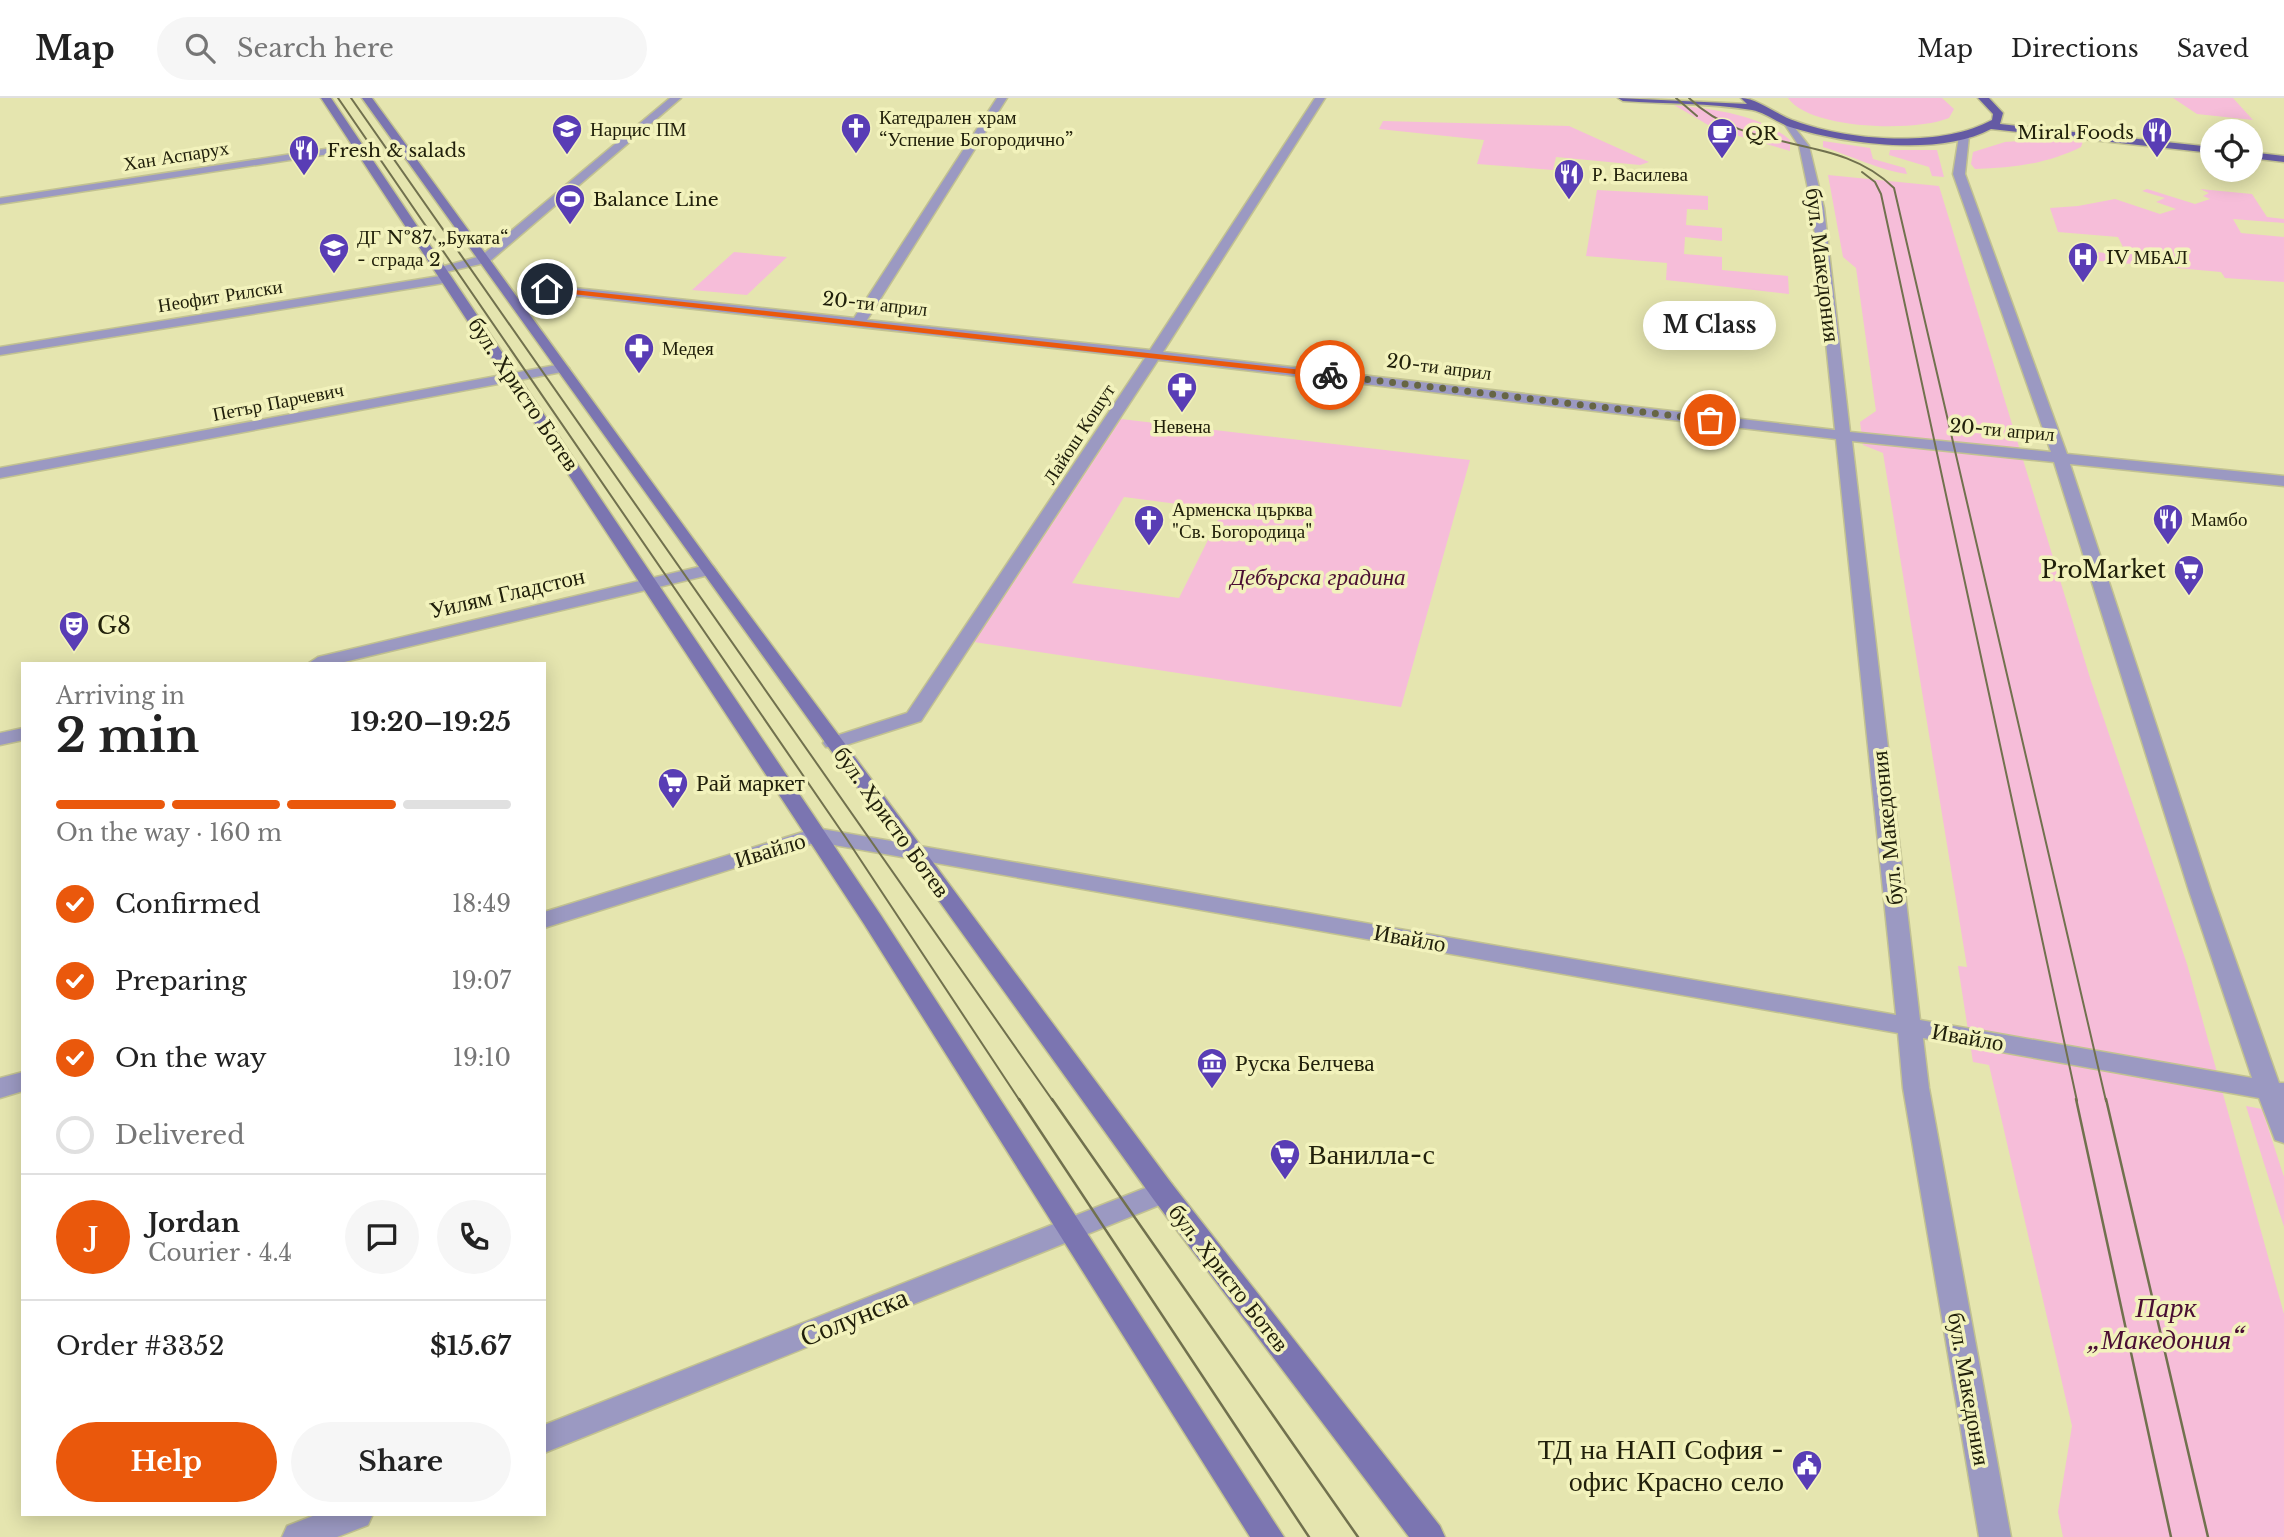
<!DOCTYPE html>
<html lang="en">
<head>
<meta charset="utf-8">
<style>
  :root { --surface:#fff; --page:#f6f6f6; --text:#222; --muted:#767676; --line:#e0e0e0; --accent:#ea580c }
  body { margin:0; font-family:"Libre Baskerville",serif; background:var(--page); color:var(--text); height:100vh; display:flex; flex-direction:column; font-size:26px; white-space:nowrap }
  * { box-sizing:border-box; margin:0 }
  p { font-size:23px; color:var(--muted) }
  .icon { flex:none; width:38px; height:38px; fill:none; stroke:currentColor; stroke-width:2; stroke-linecap:round; stroke-linejoin:round }
  .map { position:relative; flex:1; overflow:hidden }
  .drawer { position:absolute; left:21px; top:564px; width:525px; height:854px; display:flex; flex-direction:column; background:var(--surface); border-radius:0px; box-shadow:0 4px 18px #0003 }
  .drawer>* { flex:none }
  .fabs { position:absolute; left:2200px; top:21px; display:grid; gap:14px }
  .fabs a { display:grid; place-items:center; width:63px; height:63px; border-radius:50%; background:var(--surface); box-shadow:0 4px 18px #0003; font-size:35px }
  .pin { position:absolute; display:grid; place-items:center; width:60px; height:60px; color:#fff; margin:-30px; border:4px solid #fff; border-radius:50%; box-shadow:0 2px 7px #0007 }
  .courier { position:absolute; display:grid; place-items:center; width:70px; height:70px; margin:-35px; border:5px solid #ea580c; border-radius:50%; background:#fff; color:#222; box-shadow:0 2px 9px #0007 }
  .bubble { position:absolute; height:49px; border-radius:24px; background:var(--surface); box-shadow:0 4px 18px #0003; font-size:23px; font-weight:800; line-height:49px; text-align:center }
  .head em { font-style:normal; font-weight:800 }
  .head div { display:flex; flex-direction:column-reverse }
  .head { display:flex; align-items:center; justify-content:space-between; height:119px; padding:0 35px }
  h1 { font-size:46px; font-weight:800; line-height:52px }
  .bar { display:grid; grid-template-columns:repeat(4,1fr); gap:10px 7px; align-content:center; height:84px; padding:0 35px }
  .bar i { height:9px; border-radius:5px; background:var(--line) }
  .bar .selected { background:var(--accent) }
  .bar p { grid-column:span 4 }
  .line { display:flex; align-items:center; gap:18px; padding:0 35px; border-top:2px solid var(--line) }
  .line div { flex:1 }
  .round { display:grid; place-items:center; flex:none; width:74px; height:74px; border-radius:37px; background:var(--page) }
  ol { padding:0 35px; list-style:none }
  li { display:flex; align-items:center; gap:21px; height:77px }
  li p { margin-inline-start:auto }
  li .icon { padding:7px; border-radius:50%; background:var(--accent); color:#fff; stroke-width:4 }
  li:last-child { color:var(--muted) }
  li i { width:38px; height:38px; border:4px solid var(--line); border-radius:50% }
  .primary-button { display:flex; gap:14px; margin-top:auto; padding:14px 35px }
  .primary-button a { flex:1; height:80px; border-radius:42px; background:var(--accent); color:#fff; font-size:28px; font-weight:800; line-height:80px; text-align:center }
  .primary-button a+a { background:var(--page); color:var(--text) }
  header { display:flex; align-items:center; gap:42px; box-sizing:border-box; height:98px; padding:0 35px; background:var(--surface); border-bottom:2px solid var(--line) }
  header strong { font-size:33px }
  nav { display:flex; gap:38px; margin-inline-start:auto; font-size:24px }
  .search { width:490px; height:63px; background:var(--page); display:flex; align-items:center; gap:18px; box-sizing:border-box; padding:0 24px; border-radius:38px; color:var(--muted); font-size:26px }
  .map>svg:first-child { display:block }
  .green { fill:#f6bdd9; fill-rule:evenodd }
  .lines { fill:none; stroke-linecap:round; stroke-linejoin:round }
  .street-casing { stroke:#c2c291; stroke-width:3 }
  .secondary-casing { stroke:#c2c291; stroke-width:3 }
  .primary-casing { stroke:#c2c291; stroke-width:3 }
  .street { fill:#9b99c2; fill-rule:evenodd }
  .secondary { fill:#7b75b1; fill-rule:evenodd }
  .primary { fill:#645aa4; fill-rule:evenodd }
  .tram-far1 { stroke:#71714e; stroke-width:2 }
  .tram { stroke:#71714e; stroke-width:2.5 }
  .route { fill:#ea580c }
  .done { stroke:#666544; stroke-width:7; stroke-dasharray:0 12.6 }
  .labels { text-anchor:middle; dominant-baseline:central; stroke-width:7; stroke-linejoin:round; paint-order:stroke }
  .far-poi-label { font-size:19px; fill:#21200b; stroke:#f2f2bc; text-anchor:start }
  .far-street-label { font-size:19px; fill:#21200b; stroke:#f2f2bc }
  .street-label { font-size:23px; fill:#21200b; stroke:#f2f2bc }
  .poi-label { font-size:23px; fill:#21200b; stroke:#f2f2bc; text-anchor:start }
  .park-label { font-size:23px; font-style:italic; fill:#4a0e33; stroke:#f2f2bc }
  .near-poi-label { font-size:28px; fill:#21200b; stroke:#f2f2bc; text-anchor:start }
  .near-park-label { font-size:28px; font-style:italic; fill:#4a0e33; stroke:#f2f2bc }
  .near-street-label { font-size:28px; fill:#21200b; stroke:#f2f2bc }
</style>
</head>
<body>
<header>
<strong>Map</strong>
<div class="search"><svg class="icon" aria-label="search" viewBox="0 0 24 24"><circle cx="10" cy="10" r="6"/><path d="M15 15l6 6"/></svg>Search here</div>
<nav><a>Map</a><a>Directions</a><a>Saved</a></nav>
</header>
<div class="map">
<svg width="2284" height="1439" viewBox="0 0 2284 1439">
  <rect width="100%" height="100%" fill="#e5e5af"/>
  <path class="green" d="M1788 0H1942L1954 11 1949 20C1916 34 1810 32 1788 0Z
    M2173 0H2233L2253 22 2197 16Z
    M1674 7C1713 11 1759 16 1790 42V53L1715 31Z
    M1383 23 1569 28 1649 64 1640 67 1556 59 1553 72 1477 66 1484 42 1379 31Z
    M2050 41 2083 43 2081 49C2047 66 2012 70 1975 71L1971 66 1973 54 2005 44Z
    M1823 43 1870 50 1873 61 1905 70 1907 76C1882 73 1849 57 1823 49Z
    M1890 52H1937L1944 79 1932 78 1929 69 1889 57Z
    M1828 77 1939 88 2091 583 2187 866 2284 1216V1439H2063L2058 1414 2072 1328 1989 967 1973 964 1958 868 1967 869 1883 355 1863 347 1860 324 1876 313 1856 170 1843 159Z
    M2147 91 2195 106 2210 101 2203 98 2209 95 2200 91 2252 96 2267 119 2284 121V125L2233 121 2241 135 2284 139V184L2225 180 2221 174 2099 163 2095 154 2127 157 2118 139 2058 134 2050 110 2078 108 2115 101 2160 116 2176 111 2156 104 2165 100 2142 93Z
    M1597 92 1708 98V112L1687 111 1686 127 1722 130V143L1685 139 1684 156 1722 159V172L1788 178 1789 196 1666 182 1667 165 1586 158Z
    M734 154 787 159 747 197 692 192Z
    M1121 321 1470 362 1401 609 974 544ZM1124 399 1223 412 1179 500 1072 485Z
    M2246 1008 2262 1011 2284 1079V1129Z"/>
  <g class="lines">
    <g class="street-casing">
      <path id="street" d="M670 0H681L489 164 437 176V170L481 158Z
        M997 0H1007L867 222 1150 252 1315 0H1325L1163 254 1835 332 1812 110 1799 48 1783 24 1788 21 1809 48 1824 110 1850 334 2051 354 1953 76 1959 38 1964 35 1969 38 1965 76 2067 356 2284 378V388L2070 366 2211 793 2279 985H2284V1045L2275 1042 2259 1000 1923 940 1929 990 2011 1439H1979L1903 990 1898 935 817 744 544 830V814L816 730 1896 917 1836 341 1158 262 921 623 840 649H826L823 645 826 641 907 615 1145 260 547 195 541 191 547 187 854 220ZM1852 343 2054 364 2189 793 2252 980 1920 922Z
        M358 46 362 47V51L0 106V100Z
        M446 177 450 178V184L0 257V249Z
        M562 266 569 270 567 273 0 380V370Z
        M707 467 713 468 716 472 713 476 340 565H309L318 559Z
        M23 630V642L0 647V635Z
        M23 974V993L0 1000V980Z
        M1163 1083 1172 1086 1176 1094 1172 1102 544 1355V1327Z
        M318 1416H373L368 1427 337 1439H282L287 1428Z"/>
    </g>
    <g class="secondary-casing">
      <path id="secondary" d="M321 0H331L880 816 1284 1439H1250L864 826Z
        M362 0H372L713 468 1172 1086 1440 1428 1445 1439H1409L1154 1102Z"/>
    </g>
    <g class="primary-casing">
      <path id="primary" d="M1618 0 1747 6 1741 0C1757 0 1777 17 1795 23 1849 43 1941 50 1992 22L1993 16 1978 0H1989L2003 15 2000 26 2212 49V55L1991 31C1940 59 1844 46 1790 29 1778 25 1764 14 1752 12 1710 5 1665 6 1623 3Z
        M2250 54 2284 58V64L2250 60Z"/>
    </g>
    <use href="#street" class="street"/>
    <use href="#secondary" class="secondary"/>
    <use href="#primary" class="primary"/>
    <path class="tram-far1" d="M338 0 846 740 1020 1003
      M351 0 1053 1003
      M1676 0 1697 18
      M1689 0C1750 59 1837 33 1894 90L2106 1003
      M1862 74 1875 84 1881 96 2077 1003"/>
    <path class="tram" d="M1019 1001 1309 1439
      M1052 1001 1358 1439
      M2076 1001 2171 1439
      M2106 1001 2208 1439"/>
  </g>
  <path class="route" d="M547 189 1330 275 1334 277 1330 280 545 193Z"/>
  <g class="lines">
    <path class="done" d="M1330 277 1710 322"/>
  </g>
  <defs>
    <g id="church-pin" transform="scale(1.575)"><path d="M0 17L-7.5 6A9.5 9.5 0 1 1 7.5 6Z" fill="#593db5" stroke="#f2f2bc"/><path d="M-1.2-6h2.4v3.5h3.3v2.4h-3.3V6h-2.4V-.1h-3.3v-2.4h3.3Z" fill="#fff"/></g>
    <g id="school-pin" transform="scale(1.575)"><path d="M0 17L-7.5 6A9.5 9.5 0 1 1 7.5 6Z" fill="#593db5" stroke="#f2f2bc"/><path d="M0-5L7-2L0 1L-7-2ZM-4 1L0 2.5L4 1V4Q0 6-4 4Z" fill="#fff"/></g>
    <g id="restaurant-pin" transform="scale(1.575)"><path d="M0 17L-7.5 6A9.5 9.5 0 1 1 7.5 6Z" fill="#593db5" stroke="#f2f2bc"/><path d="M-5-6h1v4h1v-4h1v4h1v-4h1v5L-1.5 .5V6h-2V.5L-5-1ZM5-6V6H3V1.5H1.5Q1.5-4 5-6Z" fill="#fff"/></g>
    <g id="cafe-pin" transform="scale(1.575)"><path d="M0 17L-7.5 6A9.5 9.5 0 1 1 7.5 6Z" fill="#593db5" stroke="#f2f2bc"/><path d="M-5.5-4.5H6V0H3Q3 3.5 0 3.5H-2.5Q-5.5 3.5-5.5 0ZM3-3.2v2h1.7v-2ZM-6 4.5H4V6H-6Z" fill="#fff"/></g>
    <g id="stadium-pin" transform="scale(1.575)"><path d="M0 17L-7.5 6A9.5 9.5 0 1 1 7.5 6Z" fill="#593db5" stroke="#f2f2bc"/><path d="M0-5a6.5 5 0 1 0 0 10a6.5 5 0 1 0 0-10ZM-3.5-1.8h7v3.6h-7Z" fill="#fff"/></g>
    <g id="hospital-pin" transform="scale(1.575)"><path d="M0 17L-7.5 6A9.5 9.5 0 1 1 7.5 6Z" fill="#593db5" stroke="#f2f2bc"/><path d="M-5-5h3v3.5h4V-5h3V5h-3V1.5h-4V5h-3Z" fill="#fff"/></g>
    <g id="pharmacy-pin" transform="scale(1.575)"><path d="M0 17L-7.5 6A9.5 9.5 0 1 1 7.5 6Z" fill="#593db5" stroke="#f2f2bc"/><path d="M-2-6h4v4h4v4h-4v4h-4v-4h-4v-4h4Z" fill="#fff"/></g>
    <g id="supermarket-pin" transform="scale(1.575)"><path d="M0 17L-7.5 6A9.5 9.5 0 1 1 7.5 6Z" fill="#593db5" stroke="#f2f2bc"/><path d="M-6-5.5h2.5l.6 2H6L4.5 2H-2.5L-4.4-4H-6ZM-1.5 3.2a1.3 1.3 0 1 0 .1 0ZM3 3.2a1.3 1.3 0 1 0 .1 0Z" fill="#fff"/></g>
    <g id="theatre-pin" transform="scale(1.575)"><path d="M0 17L-7.5 6A9.5 9.5 0 1 1 7.5 6Z" fill="#593db5" stroke="#f2f2bc"/><path d="M-5-5.5Q0-4 5-5.5V0Q5 5 0 6Q-5 5-5 0ZM-3.3-2.5H-1v1.5H-3.3ZM1-2.5H3.3v1.5H1ZM-2.8 1Q0 5.5 2.8 1Z" fill="#fff"/></g>
    <g id="museum-pin" transform="scale(1.575)"><path d="M0 17L-7.5 6A9.5 9.5 0 1 1 7.5 6Z" fill="#593db5" stroke="#f2f2bc"/><path d="M0-6L6-3V-2H-6V-3ZM-5-1h2V3h-2ZM-1-1h2V3h-2ZM3-1h2V3H3ZM-6 4H6V6H-6Z" fill="#fff"/></g>
    <g id="civic-pin" transform="scale(1.575)"><path d="M0 17L-7.5 6A9.5 9.5 0 1 1 7.5 6Z" fill="#593db5" stroke="#f2f2bc"/><path d="M-.6-6.5H3V-4.5H.6V-3L4-1V1h2V6H-6V1h2V-1L-.6-3ZM-1.2 2.5V6h2.4V2.5Z" fill="#fff"/></g>
  </defs>
  <g fill-rule="evenodd">
    <use href="#church-pin" x="856" y="30"/>
    <use href="#school-pin" x="567" y="31"/>
    <use href="#restaurant-pin" x="2157" y="34"/>
    <use href="#cafe-pin" x="1722" y="35"/>
    <use href="#restaurant-pin" x="304" y="52"/>
    <use href="#restaurant-pin" x="1569" y="76"/>
    <use href="#stadium-pin" x="570" y="101"/>
    <use href="#school-pin" x="334" y="150"/>
    <use href="#hospital-pin" x="2083" y="159"/>
    <use href="#pharmacy-pin" x="639" y="250"/>
    <use href="#pharmacy-pin" x="1182" y="289"/>
    <use href="#restaurant-pin" x="2168" y="421"/>
    <use href="#church-pin" x="1149" y="422"/>
    <use href="#supermarket-pin" x="2189" y="472"/>
    <use href="#theatre-pin" x="74" y="528"/>
    <use href="#supermarket-pin" x="673" y="685"/>
    <use href="#museum-pin" x="1212" y="965"/>
    <use href="#supermarket-pin" x="1285" y="1056"/>
    <use href="#civic-pin" x="1807" y="1367"/>
  </g>
  <g class="labels">
    <g class="far-poi-label">
      <text x="879" y="19">Катедрален храм<tspan x="879" dy="22">“Успение Богородично”</tspan></text>
      <text x="590" y="31">Нарцис ПМ</text>
      <text x="2134" y="34" text-anchor="end">Miral Foods</text>
      <text x="1745" y="35">QR</text>
      <text x="327" y="52">Fresh &amp; salads</text>
      <text x="1592" y="76">Р. Василева</text>
      <text x="593" y="101">Balance Line</text>
      <text x="357" y="139">ДГ №87 „Буката“<tspan x="357" dy="22">- сграда 2</tspan></text>
      <text x="2106" y="159">IV МБАЛ</text>
      <text x="662" y="250">Медея</text>
      <text x="1182" y="328" text-anchor="middle">Невена</text>
      <text x="1172" y="411">Арменска църква<tspan x="1172" dy="22">"Св. Богородица"</tspan></text>
      <text x="2191" y="421">Мамбо</text>
    </g>
    <g class="far-street-label">
      <text transform="translate(176 58) rotate(-9)">Хан Аспарух</text>
      <text transform="translate(220 198) rotate(-9)">Неофит Рилски</text>
      <text transform="translate(875 206) rotate(6)">20-ти април</text>
      <text transform="translate(1439 269) rotate(7)">20-ти април</text>
      <text transform="translate(278 304) rotate(-11)">Петър Парчевич</text>
      <text transform="translate(2002 332) rotate(5)">20-ти април</text>
      <text transform="translate(1079 336) rotate(-57)">Лайош Кошут</text>
    </g>
    <g class="street-label">
      <text transform="translate(1823 167) rotate(83)">бул. Македония</text>
      <text transform="translate(524 296) rotate(56)">бул. Христо Ботев</text>
      <text transform="translate(507 495) rotate(-13)">Уилям Гладстон</text>
      <text transform="translate(892 724) rotate(54)">бул. Христо Ботев</text>
      <text transform="translate(1887 730) rotate(-96)">бул. Македония</text>
      <text transform="translate(770 752) rotate(-17)">Ивайло</text>
      <text transform="translate(1410 840) rotate(10)">Ивайло</text>
      <text transform="translate(1968 939) rotate(10)">Ивайло</text>
      <text transform="translate(1229 1180) rotate(52)">бул. Христо Ботев</text>
      <text transform="translate(1969 1291) rotate(80)">бул. Македония</text>
    </g>
    <g class="poi-label">
      <text x="2166" y="472" text-anchor="end">ProMarket</text>
      <text x="97" y="528">G8</text>
      <text x="696" y="685">Рай маркет</text>
      <text x="1235" y="965">Руска Белчева</text>
    </g>
    <g class="park-label">
      <text x="1318" y="479">Дебърска градина</text>
    </g>
    <g class="near-poi-label">
      <text x="1308" y="1056">Ванилла-с</text>
      <text x="1784" y="1351" text-anchor="end">ТД на НАП София -<tspan x="1784" dy="32">офис Красно село</tspan></text>
    </g>
    <g class="near-park-label">
      <text x="2166" y="1209">Парк<tspan x="2166" dy="32">„Македония“</tspan></text>
    </g>
    <g class="near-street-label">
      <text transform="translate(854 1219) rotate(-22)">Солунска</text>
    </g>
  </g>
</svg>
<div class="fabs">
<a><svg class="icon" aria-label="locate" viewBox="0 0 24 24"><circle cx="12" cy="12" r="6"/><path d="M12 2v4M12 18v4M2 12h4M18 12h4"/></svg></a>
</div>
<div class="pin" style="left:1710px;top:322px;background:#ea580c"><svg class="icon" aria-label="bag" viewBox="0 0 24 24"><path d="M5 8h14l-1 12H6zM9 8a3 3 0 0 1 6 0"/></svg></div>
<div class="pin" style="left:547px;top:191px;background:#1f2937"><svg class="icon" aria-label="home" viewBox="0 0 24 24"><path d="M3 11l9-7 9 7M6 9v11h12V9"/></svg></div>
<div class="courier" style="left:1330px;top:277px"><svg class="icon" aria-label="bike" viewBox="0 0 24 24"><circle cx="6" cy="16" r="4"/><circle cx="18" cy="16" r="4"/><path d="M6 16l4-8h5l3 8M10 8l3 8H6M13 5h3"/></svg></div>
<div class="bubble" style="left:1643px;top:203px;width:133px">M Class</div>
<section class="drawer">
<div class="head"><div><h1>2 min</h1><p>Arriving in</p></div><em>19:20–19:25</em></div>
<div class="bar"><i class="selected"></i><i class="selected"></i><i class="selected"></i><i></i><p>On the way · 160 m</p></div>
<ol>
<li><svg class="icon" aria-label="check" viewBox="0 0 24 24"><path d="M5 12l5 5 9-10"/></svg>Confirmed<p>18:49</p></li>
<li><svg class="icon" aria-label="check" viewBox="0 0 24 24"><path d="M5 12l5 5 9-10"/></svg>Preparing<p>19:07</p></li>
<li><svg class="icon" aria-label="check" viewBox="0 0 24 24"><path d="M5 12l5 5 9-10"/></svg>On the way<p>19:10</p></li>
<li><i></i>Delivered</li>
</ol>
<div class="line" style="height:126px"><b class="round" style="background:var(--accent);color:#fff">J</b><div><b>Jordan</b><p>Courier · 4.4</p></div><a class="round"><svg class="icon" aria-label="chat" viewBox="0 0 24 24"><path d="M4 5h16v11H9l-5 4z"/></svg></a><a class="round"><svg class="icon" aria-label="phone" viewBox="0 0 24 24"><path d="M5 4h4l2 5-3 2q2 4 5 5l2-3 5 2v4C11 20 4 13 5 4z"/></svg></a></div>
<div class="line" style="height:91px"><div>Order #3352</div><b>$15.67</b></div>
<div class="primary-button"><a>Help</a><a>Share</a></div>
</section>
</div>
</body>
</html>
